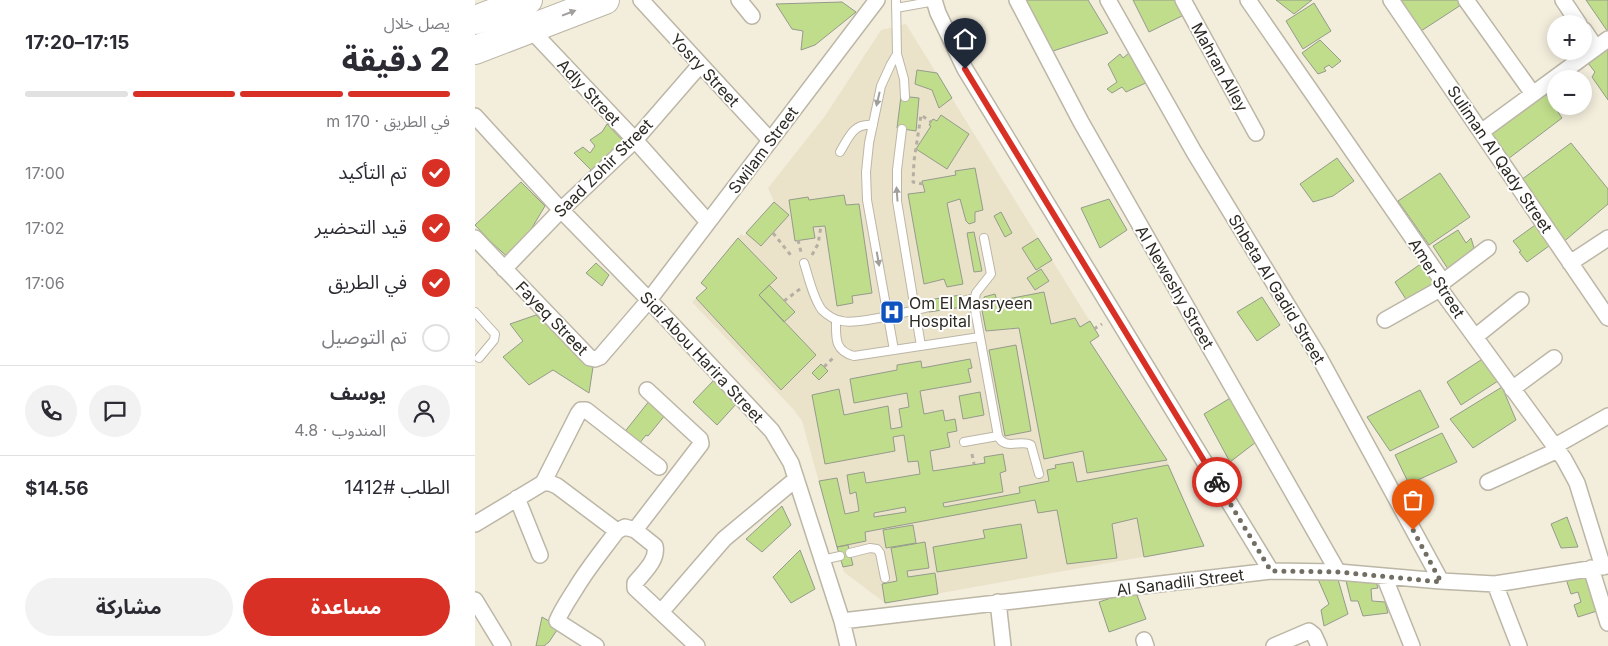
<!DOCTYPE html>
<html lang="ar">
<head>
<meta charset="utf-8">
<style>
  :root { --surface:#fff; --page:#f2f2f3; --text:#2b2b33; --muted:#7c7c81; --line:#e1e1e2; --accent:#d93025 }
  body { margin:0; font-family:Inter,"Noto Sans Arabic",sans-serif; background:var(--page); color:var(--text); direction:rtl; height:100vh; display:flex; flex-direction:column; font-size:19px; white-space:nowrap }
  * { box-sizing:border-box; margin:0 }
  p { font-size:16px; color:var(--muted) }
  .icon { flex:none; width:28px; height:28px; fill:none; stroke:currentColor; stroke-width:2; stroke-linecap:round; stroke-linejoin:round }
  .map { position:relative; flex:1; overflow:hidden; direction:ltr }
  .sheet { display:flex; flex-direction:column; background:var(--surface); width:475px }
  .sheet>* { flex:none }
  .tools { position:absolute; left:1072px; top:15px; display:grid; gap:10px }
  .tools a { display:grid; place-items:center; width:45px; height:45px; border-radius:50%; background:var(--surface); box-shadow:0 2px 12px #0003; font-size:25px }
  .pin { position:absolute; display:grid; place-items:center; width:42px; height:42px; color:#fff; margin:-51px -21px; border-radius:50% 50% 50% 0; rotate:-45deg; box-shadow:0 0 5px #0007 }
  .pin .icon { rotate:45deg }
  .courier { position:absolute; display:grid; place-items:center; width:50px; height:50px; margin:-25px; border:4px solid #d93025; border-radius:50%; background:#fff; color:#222; box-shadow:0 1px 6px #0007 }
  .summary em { font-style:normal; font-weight:700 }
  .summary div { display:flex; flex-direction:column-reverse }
  .summary { display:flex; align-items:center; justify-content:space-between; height:85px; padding:0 25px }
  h1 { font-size:32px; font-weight:700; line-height:38px }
  .bar { display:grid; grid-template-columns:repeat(4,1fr); gap:8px 5px; align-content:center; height:60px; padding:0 25px }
  .bar i { height:6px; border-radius:4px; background:var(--line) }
  .bar .selected { background:var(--accent) }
  .bar p { grid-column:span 4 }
  .line { display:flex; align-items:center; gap:12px; padding:0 25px; border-top:1px solid var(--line) }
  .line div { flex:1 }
  .round { display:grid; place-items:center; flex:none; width:52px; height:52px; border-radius:26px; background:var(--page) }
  ol { padding:0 25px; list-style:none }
  li { display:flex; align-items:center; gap:15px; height:55px }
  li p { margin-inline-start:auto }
  li .icon { padding:5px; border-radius:50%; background:var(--accent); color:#fff; stroke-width:4 }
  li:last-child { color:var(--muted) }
  li i { width:28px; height:28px; border:2px solid var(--line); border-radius:50% }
  .cta { display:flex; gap:10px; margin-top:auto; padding:10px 25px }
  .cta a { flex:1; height:58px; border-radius:30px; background:var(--accent); color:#fff; font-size:20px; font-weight:700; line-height:58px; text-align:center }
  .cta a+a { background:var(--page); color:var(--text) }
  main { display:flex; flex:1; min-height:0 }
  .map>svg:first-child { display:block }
  .built { fill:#ebe2ca }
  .building { fill:#c0dd8b; stroke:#949b8b; fill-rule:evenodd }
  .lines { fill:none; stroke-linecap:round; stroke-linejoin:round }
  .lane-casing { stroke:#bcb6a6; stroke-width:10 }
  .street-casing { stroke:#bcb6a6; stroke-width:18 }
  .highway-casing { stroke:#bcb6a6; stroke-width:30 }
  .path { stroke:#b4afa2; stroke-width:3; stroke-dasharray:4 4; stroke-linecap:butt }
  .lane { stroke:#fff; stroke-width:8 }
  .street { stroke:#fff; stroke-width:15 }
  .highway { stroke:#fff; stroke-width:28 }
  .oneway { fill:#a09f9c }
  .done { stroke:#726e64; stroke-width:5; stroke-dasharray:0 9 }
  .route { stroke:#d93025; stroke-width:6 }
  .labels { text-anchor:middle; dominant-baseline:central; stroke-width:4; stroke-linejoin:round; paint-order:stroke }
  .street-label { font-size:16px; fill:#2d2a24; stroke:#fff }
  .poi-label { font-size:16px; fill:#2d2a24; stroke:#fff; text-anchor:start }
</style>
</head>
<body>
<main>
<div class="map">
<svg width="1133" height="646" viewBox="0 0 1133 646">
  <rect width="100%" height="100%" fill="#f3eddc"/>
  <path class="built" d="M431 24 624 336 615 342 692 460 729 546 410 603 369 572 327 421 319 410 217 302 232 288 226 283 263 238 266 234 269 236 299 202 293 188 350 116 406 30Z"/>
  <path class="building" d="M543 0H613L633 33 575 52Z
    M658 0H704L711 14 674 32Z
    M801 0H837L819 14Z
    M923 0H987L989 3 946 31Z
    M1111 0H1133V32Z
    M367 2 381 12 340 45 326 50 328 31 317 29 301 4Z
    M839 3 856 31 828 49 811 21Z
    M845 40 866 61 857 68 854 65 849 68 851 71 843 74 827 53Z
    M1133 49V100L1117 77 1120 72 1113 63Z
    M654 53 664 72 675 81 651 92 647 87 637 93 632 89 642 82 633 64 645 54 648 58Z
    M442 70 462 73 477 98 464 108 457 90 440 84Z
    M1068 90 1087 118 1029 162 1009 134Z
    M426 96 444 98 441 131 422 128Z
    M466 115 494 134 472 169 441 149 456 126 454 125 458 119 462 121Z
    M132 124 151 144 119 173 99 153 108 147 115 153 120 146 115 140 127 132Z
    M1096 143 1133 189V204L1086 244 1042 183Z
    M862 158 879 181 858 196 838 202 825 184Z
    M500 168 508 210 500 212V222L494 224 491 221 485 199 472 203 488 284 472 287 469 279 449 284 433 194 450 192 447 181 481 175 480 171Z
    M965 173 995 217 954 245 923 201Z
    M46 182 70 206 37 261 16 242 0 225Z
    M369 195 371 205 384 204 397 293 377 296 378 303 362 306 350 226 338 227 340 238 320 241 314 200 333 197 334 200Z
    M634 199 652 230 625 248 606 208Z
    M299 202 314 215 286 246 271 233Z
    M526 212 537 233 530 237 519 216Z
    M1063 223 1078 243 1052 262 1044 252 1046 251 1038 241Z
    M983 230 991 243 996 238 999 248 973 269 958 246Z
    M499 232 507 271 499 272 492 233Z
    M263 238 302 278 284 295 341 355 306 390 221 298 232 288 226 283Z
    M563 238 577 260 561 270 547 248Z
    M121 263 134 275 127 286 111 273Z
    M947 263 962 287 932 301 920 282Z
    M566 269 574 281 560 290 552 278Z
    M294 285 320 312 309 322 284 295Z
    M569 292 576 324 600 318 605 327 615 321 624 336 615 342 692 460 612 473 608 451 569 459 544 328 511 331 506 305 510 304 509 297 520 294 522 301Z
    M486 295 488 307 454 312 453 300Z
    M787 297 805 325 782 341 762 312Z
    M61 315 118 367 114 393 78 370 54 385 28 357 48 341 35 324Z
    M541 345 556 431 530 436 514 350Z
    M1009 358 1026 379 986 405 972 382Z
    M495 359 497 368 493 369 496 382 445 391 449 414 468 410 470 421 480 419 482 431 472 433 475 447 455 451 458 471 510 463 509 457 528 454 531 471 525 473 528 492 468 503 469 507 545 493 544 487 574 481 572 470 581 468 580 465 598 462 602 482 693 465 729 546 669 557 662 518 637 524 642 558 592 564 582 510 563 513 560 500 390 532 391 541 362 547 344 481 362 478 370 514 384 511 381 492 375 494 372 475 389 472 391 483 445 474 443 461 433 462 429 435 418 437 420 451 350 464 337 395 364 389 369 415 413 406 416 429 427 427 424 409 434 407 432 393 379 403 375 379 422 370V365L446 361 447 368ZM430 507 431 512 399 517V513Z
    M346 364 353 371 344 380 337 373Z
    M239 380 263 402 242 425 218 402Z
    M1027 387 1041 420 998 448 975 419Z
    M945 390 964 427 915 451 892 417Z
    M505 392 509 415 488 419 484 396Z
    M757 397 781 442 755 462 729 414Z
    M175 400 191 414 173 436 171 435 164 444 148 434Z
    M967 433 982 462 934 484 920 455Z
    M307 506 316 525 287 552 271 539Z
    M1092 517 1103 547 1086 548 1076 524Z
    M546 524 552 558 462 572 458 547 510 538 508 530Z
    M438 525 441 543 411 548 408 530Z
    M450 542 454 568 432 571 433 577 460 573 463 594 410 603 407 584 422 581 416 548Z
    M373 545 378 565 368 567 362 547Z
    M325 550 340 589 316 603 298 577Z
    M1112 572 1122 611 1103 617 1099 605 1106 602 1103 592 1096 594 1091 579Z
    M862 576 873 614 849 626 846 610 854 604 843 579Z
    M870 577 901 582 903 588 896 589 897 601 910 602 913 613 888 616 883 601H876Z
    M660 590 671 619 634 632 624 602Z
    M67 617 84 627 74 642 69 646H61Z"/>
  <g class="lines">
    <g class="lane-casing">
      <path id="lane" d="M421 0 422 54 429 79 430 97
        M421 8 460 1
        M427 129 422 170V201L446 346
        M365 152C374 137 378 123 398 125
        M509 238 516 274 501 293 499 304 523 436C530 451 545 439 556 445L564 474
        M329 263C334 278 338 298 347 310 352 315 360 320 367 321 383 325 434 311 454 307
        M487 301 500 298
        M0 312 20 334 19 340 4 358
        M361 320C361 337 359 351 379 356L505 337
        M419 350 392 200 391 172 394 143 406 86 416 64 422 54
        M489 442 523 436
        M375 553 395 548 402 549 405 553 410 578
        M347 560 365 556"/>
    </g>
    <g class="street-casing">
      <path id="street" d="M166 0 295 140
        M264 0 277 16
        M459 0 463 13 490 69 796 571
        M542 0 606 122 863 572
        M633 0 719 152 844 357 966 581
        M708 0 781 133
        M773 0 968 282 965 289 1089 459 1102 483 1128 567
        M916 0 1133 318
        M991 0 1058 94
        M1088 0 1104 24
        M55 29 160 140 233 222
        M1109 30 1121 48
        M0 116 86 210 174 300 297 431 316 463 367 621 373 646
        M1006 132 1133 39
        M0 238 115 358 120 359 125 357 174 300 402 0
        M1095 263 1133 238
        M29 269 86 210 160 140 225 65
        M968 282 1013 248
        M910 320 965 289
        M1000 337 1046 300
        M1037 389 1079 358
        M1080 446 1133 416
        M1013 482 1083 450
        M68 483 103 414 106 410H111L184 467
        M68 483H75L82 486 142 531
        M42 498 65 555
        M0 524 68 483
        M160 530 226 444 225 439 172 390
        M1116 568 1133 623
        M909 576 937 646
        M1020 584 1044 646
        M0 600 28 646
        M523 602 528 646
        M186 612 249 539 321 479
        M367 621 796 571 863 572 966 581 1020 584 1133 566
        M669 640 671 646
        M121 646 82 621C87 609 94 599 101 588 113 568 128 550 142 531L150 527 160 530 180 546C183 560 169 572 160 583V588L222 646
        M799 646 834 631 839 635 844 646"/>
    </g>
    <g class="highway-casing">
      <path id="highway" d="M0 20 53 0
        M0 50 130 0"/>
    </g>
    <path class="path" d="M448 184 438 182 439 161 446 115 456 122
      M298 233 318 258
      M323 240 326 252
      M337 255 343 244 346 226
      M309 301 325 289
      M619 329 627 324
      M349 367 359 357
      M497 454 499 464"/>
    <use href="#lane" class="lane"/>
    <use href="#street" class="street"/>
    <use href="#highway" class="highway"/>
  </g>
  <defs><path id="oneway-solid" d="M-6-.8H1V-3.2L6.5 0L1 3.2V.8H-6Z" transform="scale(1.25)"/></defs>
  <g class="oneway">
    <use href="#oneway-solid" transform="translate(94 13) rotate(-21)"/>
    <use href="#oneway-solid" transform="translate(403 99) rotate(103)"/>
    <use href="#oneway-solid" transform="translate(422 194) rotate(-94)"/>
    <use href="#oneway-solid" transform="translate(403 259) rotate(80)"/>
  </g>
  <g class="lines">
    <path class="done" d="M742 482 796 571 863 572 966 582 938 530"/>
    <path class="route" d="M490 69 742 482"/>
  </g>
  <defs>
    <g id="hospital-square" transform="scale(1.25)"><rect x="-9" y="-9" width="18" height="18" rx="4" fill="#0e53be" stroke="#fff"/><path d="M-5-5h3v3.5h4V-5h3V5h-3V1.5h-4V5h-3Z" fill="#fff"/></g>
  </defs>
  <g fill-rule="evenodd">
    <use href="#hospital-square" x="417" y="312"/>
  </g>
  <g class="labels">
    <g class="street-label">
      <text transform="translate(745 67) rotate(61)">Mahran Alley</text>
      <text transform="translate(230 70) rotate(47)">Yosry Street</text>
      <text transform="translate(114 92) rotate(47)">Adly Street</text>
      <text transform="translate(288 150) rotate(-53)">Swilam Street</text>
      <text transform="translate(1025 159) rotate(56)">Suliman Al Qady Street</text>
      <text transform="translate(128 168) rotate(-45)">Saad Zohir Street</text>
      <text transform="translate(962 278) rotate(58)">Amer Street</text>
      <text transform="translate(700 287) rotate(60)">Al Neweshy Street</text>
      <text transform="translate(802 289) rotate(59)">Shbeta Al Gadid Street</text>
      <text transform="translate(77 318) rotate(46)">Fayeq Street</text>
      <text transform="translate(227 357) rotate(47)">Sidi Abou Harira Street</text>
      <text transform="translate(705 582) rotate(-7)">Al Sanadili Street</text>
    </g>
    <g class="poi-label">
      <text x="434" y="303">Om El Masryeen<tspan x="434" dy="18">Hospital</tspan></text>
    </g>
  </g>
</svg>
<div class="tools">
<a>+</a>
<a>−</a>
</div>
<div class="pin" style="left:938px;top:530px;background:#ea580c"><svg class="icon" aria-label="bag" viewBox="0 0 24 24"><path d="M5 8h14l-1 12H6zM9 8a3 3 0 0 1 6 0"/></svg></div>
<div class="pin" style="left:490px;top:69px;background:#1f2937"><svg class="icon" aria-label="home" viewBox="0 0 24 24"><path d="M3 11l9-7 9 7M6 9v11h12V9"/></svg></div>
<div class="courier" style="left:742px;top:482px"><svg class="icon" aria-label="bike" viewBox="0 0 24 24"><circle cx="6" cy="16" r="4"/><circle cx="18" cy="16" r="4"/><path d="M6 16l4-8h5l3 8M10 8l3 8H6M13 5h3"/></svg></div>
</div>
<section class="sheet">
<div class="summary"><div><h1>2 دقيقة</h1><p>يصل خلال</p></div><em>17:15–17:20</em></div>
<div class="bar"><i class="selected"></i><i class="selected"></i><i class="selected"></i><i></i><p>في الطريق · 170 m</p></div>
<ol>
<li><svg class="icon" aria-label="check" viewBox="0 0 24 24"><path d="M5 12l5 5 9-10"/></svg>تم التأكيد<p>17:00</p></li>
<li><svg class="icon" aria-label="check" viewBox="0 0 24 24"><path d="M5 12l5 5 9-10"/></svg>قيد التحضير<p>17:02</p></li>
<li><svg class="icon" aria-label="check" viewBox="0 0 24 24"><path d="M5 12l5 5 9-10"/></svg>في الطريق<p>17:06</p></li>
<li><i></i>تم التوصيل</li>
</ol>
<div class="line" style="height:90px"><a class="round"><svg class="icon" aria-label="person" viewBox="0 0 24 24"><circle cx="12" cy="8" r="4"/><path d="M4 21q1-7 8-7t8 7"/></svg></a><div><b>يوسف</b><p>المندوب · 4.8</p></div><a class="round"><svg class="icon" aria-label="chat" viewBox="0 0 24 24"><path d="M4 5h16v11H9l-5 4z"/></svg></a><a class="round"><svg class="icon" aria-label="phone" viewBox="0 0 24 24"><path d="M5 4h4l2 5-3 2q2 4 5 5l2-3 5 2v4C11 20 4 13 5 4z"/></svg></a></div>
<div class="line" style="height:65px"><div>الطلب #1412</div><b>$14.56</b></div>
<div class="cta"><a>مساعدة</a><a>مشاركة</a></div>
</section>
</main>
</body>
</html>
